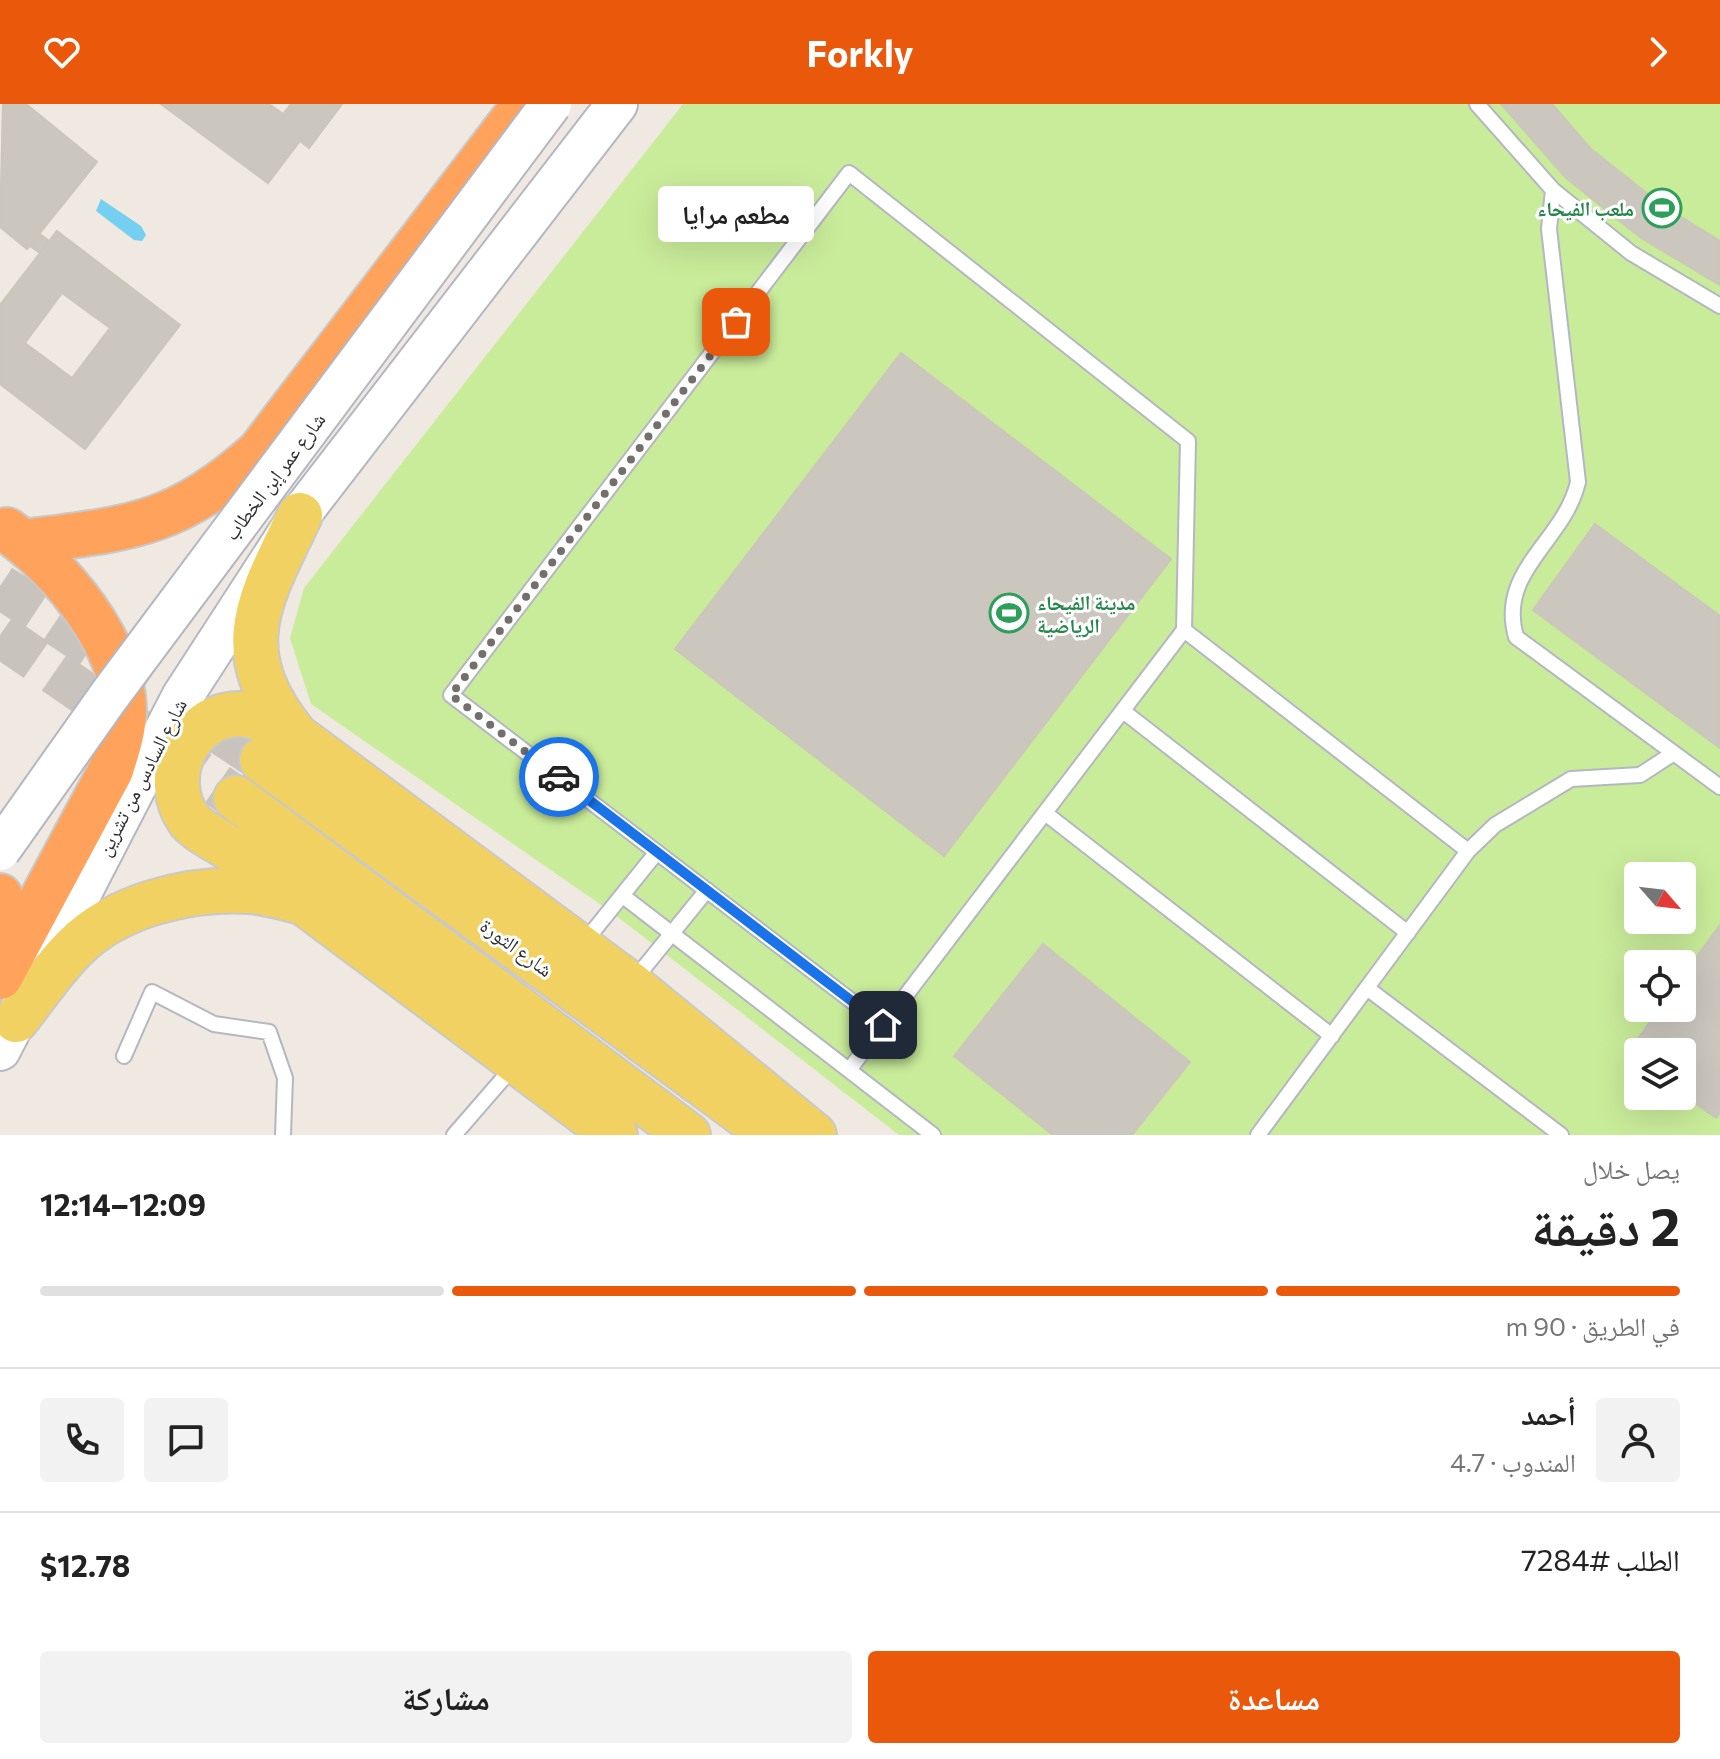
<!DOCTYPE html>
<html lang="ar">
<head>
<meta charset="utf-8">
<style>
  :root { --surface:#fff; --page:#f2f2f2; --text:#222; --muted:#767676; --line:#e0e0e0; --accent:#ea580c }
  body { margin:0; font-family:Commissioner,"Noto Naskh Arabic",sans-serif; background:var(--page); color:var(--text); direction:rtl; height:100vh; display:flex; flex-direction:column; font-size:30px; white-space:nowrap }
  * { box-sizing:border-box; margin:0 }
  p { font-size:26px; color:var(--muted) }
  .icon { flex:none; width:44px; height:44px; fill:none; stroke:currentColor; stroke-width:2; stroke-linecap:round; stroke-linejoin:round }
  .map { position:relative; height:1031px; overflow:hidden; direction:ltr }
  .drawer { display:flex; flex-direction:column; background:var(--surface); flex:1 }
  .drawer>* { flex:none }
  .needle { width:52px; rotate:118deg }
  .controls { position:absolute; left:1624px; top:758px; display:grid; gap:16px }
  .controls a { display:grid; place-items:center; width:72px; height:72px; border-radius:8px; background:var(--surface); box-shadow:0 8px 32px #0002; font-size:40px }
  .pin { position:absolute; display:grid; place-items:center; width:68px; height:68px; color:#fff; margin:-34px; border-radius:16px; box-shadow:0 4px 12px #0006 }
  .courier { position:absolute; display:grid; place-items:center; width:80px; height:80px; margin:-40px; border:6px solid #1a73e8; border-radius:50%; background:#fff; color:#222; box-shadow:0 2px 10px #0007 }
  .bubble { position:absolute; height:56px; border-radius:8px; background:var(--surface); box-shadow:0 8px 32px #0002; font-size:26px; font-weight:700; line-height:56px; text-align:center; direction:rtl }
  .headline em { font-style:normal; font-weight:700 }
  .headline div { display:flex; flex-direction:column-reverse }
  .headline { display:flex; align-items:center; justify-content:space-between; height:136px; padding:0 40px }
  h1 { font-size:52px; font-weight:700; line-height:60px }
  .bar { display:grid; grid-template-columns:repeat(4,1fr); gap:12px 8px; align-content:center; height:96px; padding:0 40px }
  .bar i { height:10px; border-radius:6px; background:var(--line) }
  .bar .on { background:var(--accent) }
  .bar p { grid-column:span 4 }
  .line { display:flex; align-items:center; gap:20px; padding:0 40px; border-top:2px solid var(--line) }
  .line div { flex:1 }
  .round { display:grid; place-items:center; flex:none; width:84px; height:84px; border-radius:8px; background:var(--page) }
  .action { display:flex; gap:16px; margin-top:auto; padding:16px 40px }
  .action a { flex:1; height:92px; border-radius:8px; background:var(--accent); color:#fff; font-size:32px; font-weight:700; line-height:92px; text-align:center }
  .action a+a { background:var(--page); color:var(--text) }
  header { display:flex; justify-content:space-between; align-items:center; height:104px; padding:0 40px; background:var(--accent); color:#fff; font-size:36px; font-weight:700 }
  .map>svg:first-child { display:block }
  .pitch { fill:#c9ec9a; fill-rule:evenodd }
  .water { fill:#75cff0 }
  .building { fill:#cbc7bf; stroke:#cbc5ba; stroke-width:2; fill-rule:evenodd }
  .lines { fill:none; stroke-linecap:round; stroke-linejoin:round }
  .primary-tunnel { stroke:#c8c4bd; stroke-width:44; stroke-dasharray:44 22; stroke-linecap:butt }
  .lane-casing { stroke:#b4b7c1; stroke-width:18 }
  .secondary-casing { stroke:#b4b7c1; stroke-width:44 }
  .primary-casing { stroke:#c9c9c9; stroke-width:48 }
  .highway-casing { stroke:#c9c9c9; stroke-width:48 }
  .lane { stroke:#fff; stroke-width:14 }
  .secondary { stroke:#fff; stroke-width:40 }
  .primary { stroke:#f2d163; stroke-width:44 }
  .highway { stroke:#ffa35c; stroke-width:44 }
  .secondary-bridge-casing { stroke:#b4b7c1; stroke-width:44; stroke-linecap:butt }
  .secondary-bridge { stroke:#fff; stroke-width:40 }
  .done { stroke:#726f6d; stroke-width:8; stroke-dasharray:0 14.4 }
  .route { stroke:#1a73e8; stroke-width:10 }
  .labels { text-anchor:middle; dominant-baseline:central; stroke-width:6; stroke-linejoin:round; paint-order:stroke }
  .leisure-label { font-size:20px; font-weight:bold; fill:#27864d; stroke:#fff; text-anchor:end }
  .street-label { font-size:20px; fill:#2e2e2e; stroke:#fff }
</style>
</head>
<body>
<header><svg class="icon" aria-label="forward" viewBox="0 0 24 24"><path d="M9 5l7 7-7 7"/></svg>Forkly<svg class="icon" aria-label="heart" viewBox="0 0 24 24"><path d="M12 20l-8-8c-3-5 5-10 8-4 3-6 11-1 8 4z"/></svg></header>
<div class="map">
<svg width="1720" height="1031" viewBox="0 0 1720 1031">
  <rect width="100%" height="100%" fill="#efe9e1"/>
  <path class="pitch" d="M683 0H1720V1031H899L610 807 311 600 290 534 304 484ZM1638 772H1682V816H1638ZM1638 860H1682V904H1638ZM1638 948H1682V992H1638Z"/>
  <path class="water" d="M101 95 141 122 146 131 142 137 134 136 96 107Z"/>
  <path class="building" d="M3 0H26L97 58 27 145 0 123Z
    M161 0H269L283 10 291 0H342L309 44 300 37 268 79Z
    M1501 0H1552L1591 45 1663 102 1720 137V181L1641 134 1565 73Z
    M57 127 180 221 85 345 0 280V201ZM62 189 110 224 72 274 25 239Z
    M40 130 49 137 40 149 30 142Z
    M901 249 1171 455 944 752 675 545Z
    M1595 420 1720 512V644L1533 506Z
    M1720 821V1009L1716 1014 1682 990V948H1638V958L1627 950 1660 904H1682V873Z
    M1043 840 1190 958 1132 1031H1053L954 952Z"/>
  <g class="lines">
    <path class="primary-tunnel" d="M0 482 262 656
      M0 531 236 694"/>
    <g class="lane-casing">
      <path id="lane" d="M1477 0 1553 86 1631 149 1720 202
        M1553 86 1549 125 1578 378C1564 438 1497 466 1516 533L1720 683
        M1184 526 1468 747
        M1123 607 1408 829
        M1045 709 1332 932
        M623 792 933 1031
        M582 841 657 748
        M634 876 707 786
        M1367 884 1561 1031
        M124 952 152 888 214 920 269 928 285 974 283 1031
        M849 966 1184 526 1188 337 849 69 451 591 883 921
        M454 1031 514 962
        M1258 1031 1468 747 1495 721 1571 675 1640 671 1674 649"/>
    </g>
    <g class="secondary-casing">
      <path id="secondary" d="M0 946 182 593 300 411 617 0"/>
    </g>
    <g class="primary-casing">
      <path id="primary" d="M300 411C259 497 226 546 296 632L631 881 814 1031
        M262 656 772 1031
        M236 694 688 1031
        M294 791C273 776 252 759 229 744 217 736 198 727 189 716 160 675 186 612 238 610 258 610 278 623 296 632
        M16 916C35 892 52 866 74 844 116 801 191 783 249 787 267 788 286 794 303 798L615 1031"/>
    </g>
    <g class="highway-casing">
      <path id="highway" d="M24 438C131 424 174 423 259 348L525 0
        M0 792V821
        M0 873 111 666C117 646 124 627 124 606 123 537 61 465 7 426"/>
    </g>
    <use href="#lane" class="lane"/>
    <use href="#secondary" class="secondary"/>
    <use href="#primary" class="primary"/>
    <use href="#highway" class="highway"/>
    <g class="secondary-bridge-casing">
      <path id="secondary-bridge" d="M0 746 109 592 551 0"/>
    </g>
    <use href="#secondary-bridge" class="secondary-bridge"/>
  </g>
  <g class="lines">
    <path class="done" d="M559 673 451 591 736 218"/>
    <path class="route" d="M559 673 883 921"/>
  </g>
  <defs>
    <g id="stadium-ring" transform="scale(2)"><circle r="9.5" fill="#fff" stroke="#2e9e5b" stroke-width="1.5"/><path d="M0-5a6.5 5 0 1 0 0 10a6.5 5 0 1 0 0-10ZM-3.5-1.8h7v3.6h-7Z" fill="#2e9e5b"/></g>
  </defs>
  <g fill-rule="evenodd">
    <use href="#stadium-ring" x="1662" y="104"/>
    <use href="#stadium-ring" x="1009" y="509"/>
  </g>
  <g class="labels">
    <g class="leisure-label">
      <text x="1634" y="104">ملعب الفيحاء</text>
      <text x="1037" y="498" text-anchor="start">مدينة الفيحاء<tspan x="1037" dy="23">الرياضية</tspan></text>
    </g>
    <g class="street-label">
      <text transform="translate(274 372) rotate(-53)">شارع عمر إبن الخطاب</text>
      <text transform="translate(141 673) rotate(-63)">شارع السادس من تشرين</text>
      <text transform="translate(517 843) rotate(36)">شارع الثورة</text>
    </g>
  </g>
</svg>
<div class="controls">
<a><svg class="needle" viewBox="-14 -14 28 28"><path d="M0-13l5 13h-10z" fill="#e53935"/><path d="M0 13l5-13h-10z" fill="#767676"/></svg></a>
<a><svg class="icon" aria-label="locate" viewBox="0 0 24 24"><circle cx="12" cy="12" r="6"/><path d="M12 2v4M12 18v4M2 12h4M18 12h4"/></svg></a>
<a><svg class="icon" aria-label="layers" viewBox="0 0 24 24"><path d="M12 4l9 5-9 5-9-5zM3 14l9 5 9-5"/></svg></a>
</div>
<div class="pin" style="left:736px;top:218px;background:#ea580c"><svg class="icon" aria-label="bag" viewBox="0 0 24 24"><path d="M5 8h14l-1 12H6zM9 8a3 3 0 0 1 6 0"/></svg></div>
<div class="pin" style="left:883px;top:921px;background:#1f2937"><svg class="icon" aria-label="home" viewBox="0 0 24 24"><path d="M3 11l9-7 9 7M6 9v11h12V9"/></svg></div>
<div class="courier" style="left:559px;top:673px"><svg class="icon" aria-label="car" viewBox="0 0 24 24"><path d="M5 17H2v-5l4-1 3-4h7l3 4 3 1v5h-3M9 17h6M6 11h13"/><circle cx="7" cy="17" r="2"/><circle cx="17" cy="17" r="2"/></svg></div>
<div class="bubble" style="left:658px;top:82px;width:156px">مطعم مرايا</div>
</div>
<section class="drawer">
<div class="headline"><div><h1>2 دقيقة</h1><p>يصل خلال</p></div><em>12:09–12:14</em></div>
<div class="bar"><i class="on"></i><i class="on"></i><i class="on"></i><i></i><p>في الطريق · 90 m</p></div>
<div class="line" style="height:144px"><a class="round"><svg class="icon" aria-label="person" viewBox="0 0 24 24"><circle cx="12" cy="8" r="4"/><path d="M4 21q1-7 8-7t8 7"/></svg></a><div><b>أحمد</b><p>المندوب · 4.7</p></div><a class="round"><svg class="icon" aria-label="chat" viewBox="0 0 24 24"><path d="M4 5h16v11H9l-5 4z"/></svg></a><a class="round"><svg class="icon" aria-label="phone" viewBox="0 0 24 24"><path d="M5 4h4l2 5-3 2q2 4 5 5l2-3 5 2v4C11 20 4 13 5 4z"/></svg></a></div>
<div class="line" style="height:104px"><div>الطلب #7284</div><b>$12.78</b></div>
<div class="action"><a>مساعدة</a><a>مشاركة</a></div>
</section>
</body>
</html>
